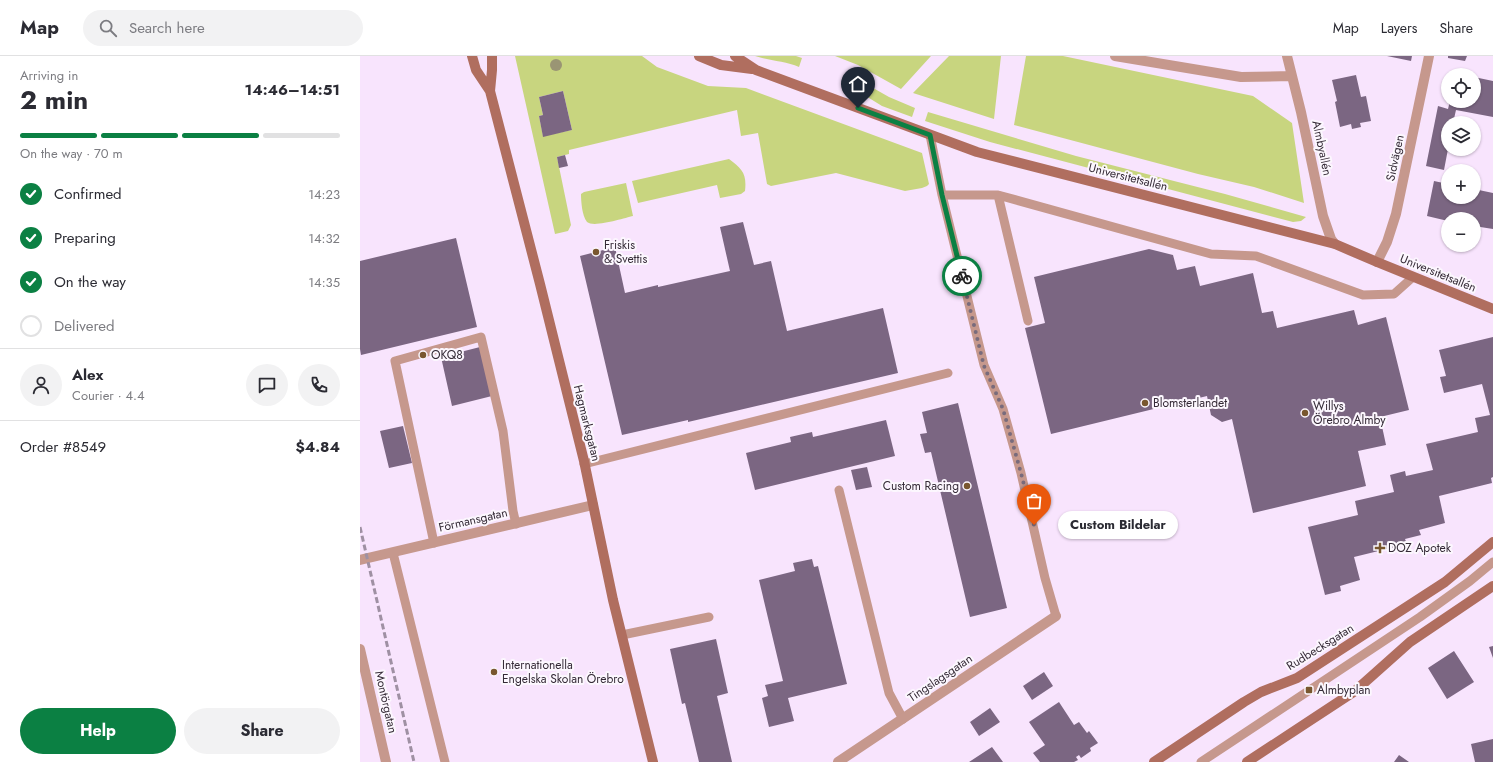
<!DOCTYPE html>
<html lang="en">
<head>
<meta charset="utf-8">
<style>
  :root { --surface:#fff; --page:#f2f2f3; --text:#2b2b33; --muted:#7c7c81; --line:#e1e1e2; --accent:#0b8043 }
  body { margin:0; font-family:Jost,sans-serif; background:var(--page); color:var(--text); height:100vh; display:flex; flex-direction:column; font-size:15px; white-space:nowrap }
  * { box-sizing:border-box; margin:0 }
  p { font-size:13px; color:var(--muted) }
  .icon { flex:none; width:22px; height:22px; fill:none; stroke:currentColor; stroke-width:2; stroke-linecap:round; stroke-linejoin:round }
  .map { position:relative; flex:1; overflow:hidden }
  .side { display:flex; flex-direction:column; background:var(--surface); width:360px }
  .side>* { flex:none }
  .fabs { position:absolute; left:1081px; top:12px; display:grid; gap:8px }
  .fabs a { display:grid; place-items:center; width:40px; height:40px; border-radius:50%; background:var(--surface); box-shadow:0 1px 3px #0004; font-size:20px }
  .pin { position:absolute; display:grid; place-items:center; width:34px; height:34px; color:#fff; margin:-41px -17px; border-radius:50% 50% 50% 0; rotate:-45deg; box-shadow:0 0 4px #0007 }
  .pin .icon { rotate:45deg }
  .courier { position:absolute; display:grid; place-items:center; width:40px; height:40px; margin:-20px; border:3px solid #0b8043; border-radius:50%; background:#fff; color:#222; box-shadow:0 1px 5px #0007 }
  .bubble { position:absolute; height:28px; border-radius:14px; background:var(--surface); box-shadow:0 1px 3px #0004; font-size:13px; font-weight:700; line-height:28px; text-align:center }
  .headline em { font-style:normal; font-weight:700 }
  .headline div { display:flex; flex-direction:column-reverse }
  .headline { display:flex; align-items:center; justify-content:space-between; height:68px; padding:0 20px }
  h1 { font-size:26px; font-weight:700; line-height:30px }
  .bar { display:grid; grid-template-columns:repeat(4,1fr); gap:6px 4px; align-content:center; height:48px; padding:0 20px }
  .bar i { height:5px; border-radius:3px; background:var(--line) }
  .bar .selected { background:var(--accent) }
  .bar p { grid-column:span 4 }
  .line { display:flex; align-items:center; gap:10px; padding:0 20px; border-top:1px solid var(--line) }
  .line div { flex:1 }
  .round { display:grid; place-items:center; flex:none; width:42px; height:42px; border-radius:21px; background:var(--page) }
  ol { padding:0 20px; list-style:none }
  li { display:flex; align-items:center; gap:12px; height:44px }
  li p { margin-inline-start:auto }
  li .icon { padding:4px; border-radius:50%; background:var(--accent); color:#fff; stroke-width:4 }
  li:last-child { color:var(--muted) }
  li i { width:22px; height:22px; border:2px solid var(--line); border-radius:50% }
  .cta { display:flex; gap:8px; margin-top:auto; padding:8px 20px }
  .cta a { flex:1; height:46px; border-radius:24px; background:var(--accent); color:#fff; font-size:16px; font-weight:700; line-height:46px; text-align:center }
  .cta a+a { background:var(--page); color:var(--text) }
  header { display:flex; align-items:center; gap:24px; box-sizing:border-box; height:56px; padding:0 20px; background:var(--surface); border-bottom:1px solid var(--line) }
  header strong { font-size:19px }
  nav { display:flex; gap:22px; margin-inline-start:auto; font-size:14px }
  .search { width:280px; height:36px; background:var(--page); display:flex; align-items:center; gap:10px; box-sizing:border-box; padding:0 14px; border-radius:22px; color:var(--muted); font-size:15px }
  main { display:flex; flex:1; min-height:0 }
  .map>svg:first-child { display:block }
  .green { fill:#c8d57f; fill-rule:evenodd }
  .building { fill:#7b6682 }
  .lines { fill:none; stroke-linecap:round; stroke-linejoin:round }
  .lane { stroke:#c6988d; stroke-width:9 }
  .street { stroke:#c6988d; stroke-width:10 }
  .secondary { stroke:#b06e5f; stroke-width:10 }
  .rail { stroke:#9f90a3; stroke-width:3; stroke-dasharray:6 3; stroke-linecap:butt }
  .tree { fill:#9a9574 }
  .done { stroke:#796b7c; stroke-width:4; stroke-dasharray:0 7.2 }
  .route { stroke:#0b8043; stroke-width:5 }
  .poi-dot { fill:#79572f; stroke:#fcf7fe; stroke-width:1.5 }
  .labels { text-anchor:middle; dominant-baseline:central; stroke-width:4; stroke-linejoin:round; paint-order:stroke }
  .street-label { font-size:12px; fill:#342a36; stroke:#fcf7fe }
  .poi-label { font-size:12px; fill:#342a36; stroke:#fcf7fe; text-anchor:start }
</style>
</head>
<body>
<header>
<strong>Map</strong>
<div class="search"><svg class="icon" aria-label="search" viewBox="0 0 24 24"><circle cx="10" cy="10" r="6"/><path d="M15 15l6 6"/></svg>Search here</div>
<nav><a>Map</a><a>Layers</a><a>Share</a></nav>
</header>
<main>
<section class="side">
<div class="headline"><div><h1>2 min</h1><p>Arriving in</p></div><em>14:46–14:51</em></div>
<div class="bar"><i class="selected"></i><i class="selected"></i><i class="selected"></i><i></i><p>On the way · 70 m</p></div>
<ol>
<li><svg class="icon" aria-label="check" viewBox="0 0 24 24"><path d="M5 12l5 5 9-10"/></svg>Confirmed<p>14:23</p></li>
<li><svg class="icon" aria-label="check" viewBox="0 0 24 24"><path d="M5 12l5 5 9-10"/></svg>Preparing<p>14:32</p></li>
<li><svg class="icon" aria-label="check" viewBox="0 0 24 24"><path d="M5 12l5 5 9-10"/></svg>On the way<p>14:35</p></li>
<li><i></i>Delivered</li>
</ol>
<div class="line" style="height:72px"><a class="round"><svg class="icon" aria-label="person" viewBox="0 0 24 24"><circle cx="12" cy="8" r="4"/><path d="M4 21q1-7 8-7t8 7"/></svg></a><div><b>Alex</b><p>Courier · 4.4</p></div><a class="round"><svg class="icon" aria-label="chat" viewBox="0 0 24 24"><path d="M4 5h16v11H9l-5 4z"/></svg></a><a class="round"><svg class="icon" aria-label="phone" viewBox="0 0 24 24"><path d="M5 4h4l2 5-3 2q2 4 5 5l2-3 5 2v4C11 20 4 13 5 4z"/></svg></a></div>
<div class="line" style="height:52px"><div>Order #8549</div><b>$4.84</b></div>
<div class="cta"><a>Help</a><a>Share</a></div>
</section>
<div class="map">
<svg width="1133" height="706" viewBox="0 0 1133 706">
  <rect width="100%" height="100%" fill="#f8e4fd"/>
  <path class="green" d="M155 0H282L297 11 348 30 386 32 562 97 569 128 567 130 562 132 545 135 476 117 411 130 407 128 398 77 381 80 377 54 209 94V98L197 101 211 169 208 175 195 178ZM203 35 212 74 183 80 179 60 183 59 179 41Z
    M395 0H436L442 2 439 11C426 5 410 5 395 0Z
    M475 0H571L541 33 498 9Z
    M589 0H641L634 63 553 37Z
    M666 0H703L893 40 932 67 944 147 894 131 838 118 654 69Z
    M492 20 529 41 555 52 552 61 522 50 488 29Z
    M568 56 716 100 865 138 946 161 941 165 933 166 630 86 565 65Z
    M369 103C382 113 387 117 385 135L381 138 360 142 357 129 278 147 272 125Z
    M266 127 273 160C264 162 234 172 227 166 222 160 221 145 221 138L224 136Z"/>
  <path class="building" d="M1027 0H1052L1051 5Z
    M1088 0H1107L1105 5 1088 2Z
    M996 19 1001 41 1006 40 1011 65 1000 67 1001 71 992 73 991 68 980 71 975 46 977 45 972 24Z
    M1114 21 1133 25V61L1096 54 1093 67H1088V93L1084 114 1066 110 1078 50 1088 53 1090 45H1114Z
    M203 35 212 74 183 81 179 60 183 59 179 41Z
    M205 99 208 110 199 112 197 101Z
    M1074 125 1088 128V141H1114V133L1133 137V173L1114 170V163H1088V165L1067 160Z
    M383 166 394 209 411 205 427 275 523 252 538 317 328 366V364L262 379 220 200 255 191 265 237 298 229V231L370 215 360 171Z
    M96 182 117 271 1 299 0 293V205Z
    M789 193 813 199 817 214 835 210 840 230 893 217 902 257 913 255 917 272 994 254 998 269 1026 261 1049 354 1020 361 1026 389 998 395 1006 430 893 457 872 363 862 366 851 359 847 340 691 378 665 272 685 267 674 221Z
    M1133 281V421L1131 422 1132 427 1079 440 1085 467 1059 474 1061 479 1045 483 1047 488 994 501 1000 524 980 530 981 535 965 539 948 471 998 459 995 445 1034 436 1030 419 1045 415 1046 420 1073 414 1066 388 1118 376 1115 362 1130 359 1122 328 1084 337 1080 321 1086 320 1079 294Z
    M120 291 132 340 92 350 81 301Z
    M598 347 647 552 610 561 571 396 565 397 560 378 567 377 562 356Z
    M526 364 535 400 395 434 386 397 431 386 430 381 452 376 453 381Z
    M43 370 52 407 29 412 20 375Z
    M507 411 512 431 496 434 491 414Z
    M452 503 454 511 458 510 487 628 428 642 434 665 409 671 402 642 408 640 405 629 423 625 399 524 435 515 433 507Z
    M356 583 368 637 357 640 372 706H339L325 647 322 648 310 593Z
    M1133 590V602L1129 591Z
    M1094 595 1114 626 1087 643 1068 612Z
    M684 616 693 630 672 644 663 630Z
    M699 646 714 669 719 666 727 677 729 675 738 687 730 692 731 695 721 702 719 699 716 701 718 704 714 706H680L673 697 685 689 669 666Z
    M630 652 640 666 619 680 610 666Z
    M1133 683V706H1115L1111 688Z
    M632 691 643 706H609Z
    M1039 699 1049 706H1034Z"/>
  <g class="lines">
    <path class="lane" d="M570 79 582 139 624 309 643 353 661 417 685 522 696 560
      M582 139H638L851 198 896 200 1003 239 1034 238 1053 221
      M638 139 668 265
      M224 408 588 317
      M479 434 529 637 543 663
      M74 487 35 305 121 281 143 375 153 455 156 468
      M33 497 85 706
      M262 579 349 561
      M841 706 1060 561 1110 525 1133 506"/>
    <path class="street" d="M755 0 881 21 932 20
      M927 0 941 56 963 160 971 183 975 188
      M1017 206 1027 186 1036 158 1069 0
      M0 504 233 449
      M0 593 26 706
      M478 706 696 560"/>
    <path class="secondary" d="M112 0 116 14 130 35 180 228 224 405 253 544 293 706
      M339 0 361 9 392 13
      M375 0 396 14 617 96 975 188 1017 206 1133 253
      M130 35 132 14V0
      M794 706 884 646 901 636 937 622 1085 526 1133 486
      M887 706 995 635 1050 586 1133 530"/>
    <path class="rail" d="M0 471 54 706"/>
  </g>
  <circle class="tree" cx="196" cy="9" r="6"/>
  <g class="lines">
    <path class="done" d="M602 220 624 310 643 353 661 417 674 469"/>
    <path class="route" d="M498 52 570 79 582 139 602 220"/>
  </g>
  <g class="poi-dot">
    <circle cx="236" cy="196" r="4"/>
    <circle cx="63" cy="299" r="4"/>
    <circle cx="785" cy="347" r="4"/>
    <circle cx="945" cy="357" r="4"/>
    <circle cx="607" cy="430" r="4"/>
    <path d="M1018 486h4v4h4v4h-4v4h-4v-4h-4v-4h4z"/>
    <circle cx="134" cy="616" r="4"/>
    <rect x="945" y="630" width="8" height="8" rx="2"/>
  </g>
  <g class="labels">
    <g class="street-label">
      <text transform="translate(962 92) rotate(78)">Almbyallén</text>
      <text transform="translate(1035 102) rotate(-78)">Sidvägen</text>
      <text transform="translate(768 121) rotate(14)">Universitetsallén</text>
      <text transform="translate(1078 217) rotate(22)">Universitetsallén</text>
      <text transform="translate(227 367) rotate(76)">Hagmarksgatan</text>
      <text transform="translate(113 464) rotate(-13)">Förmansgatan</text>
      <text transform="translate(960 591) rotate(-32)">Rudbecksgatan</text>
      <text transform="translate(580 622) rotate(-34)">Tingslagsgatan</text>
      <text transform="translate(26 646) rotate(77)">Montörgatan</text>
    </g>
    <g class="poi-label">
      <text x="244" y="189">Friskis<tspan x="244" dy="14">&amp; Svettis</tspan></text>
      <text x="71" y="299">OKQ8</text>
      <text x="793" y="347">Blomsterlandet</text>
      <text x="953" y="350">Willys<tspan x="953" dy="14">Örebro Almby</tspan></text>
      <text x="599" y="430" text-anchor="end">Custom Racing</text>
      <text x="1028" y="492">DOZ Apotek</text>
      <text x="142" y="609">Internationella<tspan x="142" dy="14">Engelska Skolan Örebro</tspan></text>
      <text x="957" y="634">Almbyplan</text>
    </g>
  </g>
</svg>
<div class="fabs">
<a><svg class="icon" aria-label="locate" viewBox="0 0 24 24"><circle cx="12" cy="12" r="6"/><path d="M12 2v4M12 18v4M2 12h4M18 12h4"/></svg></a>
<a><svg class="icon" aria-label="layers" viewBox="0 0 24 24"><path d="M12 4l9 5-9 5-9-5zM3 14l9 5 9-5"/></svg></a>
<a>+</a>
<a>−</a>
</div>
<div class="pin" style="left:674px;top:469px;background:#ea580c"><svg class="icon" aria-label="bag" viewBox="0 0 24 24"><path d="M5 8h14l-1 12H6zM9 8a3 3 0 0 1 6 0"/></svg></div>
<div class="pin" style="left:498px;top:52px;background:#1f2937"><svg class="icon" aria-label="home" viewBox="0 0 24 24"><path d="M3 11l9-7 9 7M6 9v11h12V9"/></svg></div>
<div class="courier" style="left:602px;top:220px"><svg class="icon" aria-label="bike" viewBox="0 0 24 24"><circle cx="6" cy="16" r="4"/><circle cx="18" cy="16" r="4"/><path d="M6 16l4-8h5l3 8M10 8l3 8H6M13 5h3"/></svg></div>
<div class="bubble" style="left:698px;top:455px;width:120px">Custom Bildelar</div>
</div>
</main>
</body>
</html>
